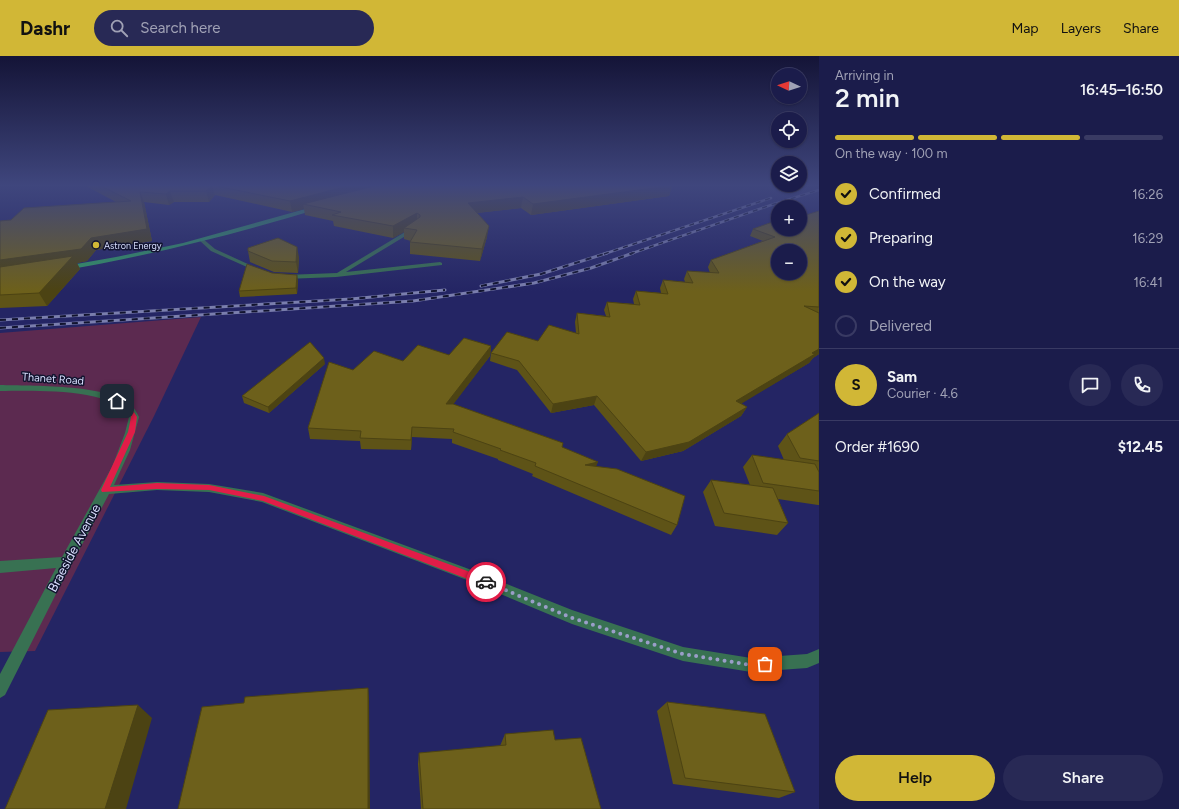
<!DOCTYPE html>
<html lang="en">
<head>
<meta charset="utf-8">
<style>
  :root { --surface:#1b1c4b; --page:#282955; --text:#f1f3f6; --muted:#a0a1b5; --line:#393a63; --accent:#d1b736 }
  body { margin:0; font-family:Figtree,sans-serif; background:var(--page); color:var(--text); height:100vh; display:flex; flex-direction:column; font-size:15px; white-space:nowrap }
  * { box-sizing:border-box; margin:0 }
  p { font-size:13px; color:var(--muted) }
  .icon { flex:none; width:22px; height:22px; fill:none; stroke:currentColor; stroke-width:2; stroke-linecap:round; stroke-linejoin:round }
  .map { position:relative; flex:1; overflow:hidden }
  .drawer { display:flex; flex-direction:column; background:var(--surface); width:360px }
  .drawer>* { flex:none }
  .needle { width:26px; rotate:274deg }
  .controls { position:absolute; left:771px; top:12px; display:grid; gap:8px }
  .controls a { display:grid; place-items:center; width:36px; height:36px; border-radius:50%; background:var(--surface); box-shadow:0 1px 3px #0004,0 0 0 1px var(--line); font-size:20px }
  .pin { position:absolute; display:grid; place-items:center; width:34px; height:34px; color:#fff; margin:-17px; border-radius:8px; box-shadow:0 2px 6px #0006 }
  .courier { position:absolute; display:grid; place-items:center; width:40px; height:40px; margin:-20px; border:3px solid #e11d48; border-radius:50%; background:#fff; color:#222; box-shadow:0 1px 5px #0007 }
  .overview em { font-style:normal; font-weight:600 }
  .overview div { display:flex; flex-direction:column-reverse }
  .overview { display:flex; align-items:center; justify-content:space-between; height:68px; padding:0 16px }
  h1 { font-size:26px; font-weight:600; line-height:30px }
  .bar { display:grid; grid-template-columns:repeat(4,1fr); gap:6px 4px; align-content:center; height:48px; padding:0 16px }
  .bar i { height:5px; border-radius:3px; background:var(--line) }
  .bar .current { background:var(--accent) }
  .bar p { grid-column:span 4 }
  .line { display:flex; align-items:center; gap:10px; padding:0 16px; border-top:1px solid var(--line) }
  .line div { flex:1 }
  .round { display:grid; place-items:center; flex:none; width:42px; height:42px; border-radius:21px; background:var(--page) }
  ol { padding:0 16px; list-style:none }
  li { display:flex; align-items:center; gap:12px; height:44px }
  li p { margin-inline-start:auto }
  li .icon { padding:4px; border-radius:50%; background:var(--accent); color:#111; stroke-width:4 }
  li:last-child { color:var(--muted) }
  li i { width:22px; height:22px; border:2px solid var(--line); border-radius:50% }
  .action { display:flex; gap:8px; margin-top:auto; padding:8px 16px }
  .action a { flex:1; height:46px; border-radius:24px; background:var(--accent); color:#111; font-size:16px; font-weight:600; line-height:46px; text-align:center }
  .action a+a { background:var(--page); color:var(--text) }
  header { display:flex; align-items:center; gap:24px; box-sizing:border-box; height:56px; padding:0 20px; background:var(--accent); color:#111 }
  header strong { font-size:19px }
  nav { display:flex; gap:22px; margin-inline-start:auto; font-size:14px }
  .search { width:280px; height:36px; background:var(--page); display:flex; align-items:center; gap:10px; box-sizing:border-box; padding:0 14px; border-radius:22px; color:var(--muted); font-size:15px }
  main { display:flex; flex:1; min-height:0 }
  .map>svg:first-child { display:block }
  .green { fill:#5c2a50 }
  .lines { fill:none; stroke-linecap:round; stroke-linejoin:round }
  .minor { fill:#387152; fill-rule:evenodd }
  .secondary { fill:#329664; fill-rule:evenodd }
  .rail-far1-casing { stroke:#7a7ead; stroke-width:2.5 }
  .rail-casing { stroke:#7a7ead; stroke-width:3 }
  .rail-far1 { stroke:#12142f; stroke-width:1.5; stroke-dasharray:5; stroke-linecap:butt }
  .rail { stroke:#12142f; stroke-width:2; stroke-dasharray:6; stroke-linecap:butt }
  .wall { fill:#5e5317 }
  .shaded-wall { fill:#4c4313 }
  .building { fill:#6d601b; stroke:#4c4313; fill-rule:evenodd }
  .route { fill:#e11d48 }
  .done { stroke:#9a9ec8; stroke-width:4; stroke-dasharray:0 7.2 }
  .poi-dot { fill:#d1b736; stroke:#12142f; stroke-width:1.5 }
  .labels { text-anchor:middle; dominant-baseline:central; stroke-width:3; stroke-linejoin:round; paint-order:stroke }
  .far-poi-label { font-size:9px; fill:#d9dffe; stroke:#12142f; text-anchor:start }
  .street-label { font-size:11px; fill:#d9dffe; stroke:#12142f }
  .near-street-label { font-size:13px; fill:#d9dffe; stroke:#12142f }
</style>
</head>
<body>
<header>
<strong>Dashr</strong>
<div class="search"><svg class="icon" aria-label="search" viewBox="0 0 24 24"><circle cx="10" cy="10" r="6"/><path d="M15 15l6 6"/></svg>Search here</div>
<nav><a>Map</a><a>Layers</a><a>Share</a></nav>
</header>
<main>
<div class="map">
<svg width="819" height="753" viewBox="0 0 819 753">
  <rect width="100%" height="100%" fill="#242564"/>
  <path class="green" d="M201 261 154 360 35 595 0 596V277Z"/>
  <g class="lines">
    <path class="minor" d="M415 170 418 172 417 173 346 216 440 206 442 207V209L336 221 285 223 282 221 285 219 337 217Z
      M202 182 215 193 261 214 256 215 211 195 199 184Z
      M0 329C32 330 105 328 130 348 134 351 137 357 139 361L130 394 114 429 157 426 209 428 263 437 477 516 572 554 683 591 751 602 807 598 819 593V607L807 612 751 616 683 605 572 568 467 524 262 446 209 436 157 434 109 438 59 532 5 639 0 642V618L56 512 0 517V505L62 501 112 411 125 377 129 361C114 331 30 335 0 335Z"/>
    <path class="secondary" d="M316 150 319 152 318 153C229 180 140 202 48 217L45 215 48 213 116 201 183 187Z"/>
    <g class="rail-far1-casing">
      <path id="rail-far1" d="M604 198 771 142
        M630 198 771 149 819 134"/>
    </g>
    <g class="rail-casing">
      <path id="rail" d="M481 230 541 218 607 197
        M0 264 351 243 445 234
        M0 272 413 245 534 227 591 212 633 197"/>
    </g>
    <use href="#rail-far1" class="rail-far1"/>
    <use href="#rail" class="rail"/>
  </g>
  <path class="wall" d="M86 130H672L669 140 531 159 521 152 477 157 487 181 480 205 410 198V186L411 185 404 183V176L393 182 334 170 333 165 305 159 304 153 292 156 215 139 209 146H174L169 149 144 146 152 185 96 194 87 205 77 207 80 213 47 250 0 252V165L11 164 116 146Z
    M819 155V298L813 302 809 307 741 347 747 351 741 360 683 395 641 405 594 349 551 357 517 314 490 305 491 297 538 285 576 277 575 266 577 257 606 260 604 254 607 246 634 248 633 243 636 235 661 237 660 232 663 224 685 226 684 223 687 215 710 217 708 211 711 204 763 185 750 180 753 173 806 159Z
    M248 195 299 201 298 217 274 216 250 206Z
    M272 217 298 224 297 238 240 241 239 235Z
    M491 290 490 300 453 348 563 387 562 392 596 410 677 469 671 479 532 420 533 418 498 404V403L452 387V383L412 381 411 394 361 393 360 385 310 383 308 372 353 314 403 305 449 299Z
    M325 308 269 357 244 347 242 340Z
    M819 357V449H818L778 443 788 467 777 479 715 470 703 436 711 424 750 429 743 411 752 399 784 404 778 390 787 378Z
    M667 646 795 736 779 742 673 728 657 655Z
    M505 678 555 684 601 753H421L418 708 419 697 500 690Z"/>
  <path class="shaded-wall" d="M212 130 215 139 209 146 206 135Z
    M348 130H395L303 148 304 153 292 156 290 145Z
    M669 130H672L669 140 531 159 533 148Z
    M170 135 174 146 169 149 166 138Z
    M140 136 144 146 152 185 96 194 87 205 77 207 80 213 47 250 39 237 0 218V204L91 182Z
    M523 141 521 152 467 158 468 147Z
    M417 157V169L404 172V176L393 182V170Z
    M489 170 487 181 480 205 482 193Z
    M297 191 299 201 298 217 296 206Z
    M297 219 298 224 297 238 296 232Z
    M491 290 490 300 446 358V348Z
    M819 293V298L813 302 809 307 731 354 736 345 812 297Z
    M324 302 325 308 269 357 268 351Z
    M597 340 594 349 551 357 553 348Z
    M747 351 741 360 683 395 641 405 646 396Z
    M412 371V381L411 394V384Z
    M598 406 594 416 585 409Z
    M368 632 369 642 370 753H368Z
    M138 649 152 662 126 753H105Z"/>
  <path class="building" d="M101 130H212L206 135H170L166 138 140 136 147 173 91 182 81 193 0 204V165L11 164 24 152 131 145Z
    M216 130H348L290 145Z
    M374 130H669L533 148 523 141 468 147 489 170 482 193 410 186 417 174 404 172 420 161V159L417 157 393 170 332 159 341 156 303 148Z
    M819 155V251L804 250 819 257V293L812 297 815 298 736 345 747 351 689 386 646 396 597 340 553 348 519 305 491 297 507 276 538 285 549 269 579 278 577 257 610 261 607 246 640 249 636 235 668 238 663 224 693 227 687 215 719 217 711 204 775 181 753 173 778 164V173H800V157L806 159ZM778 195H800V217H778Z
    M278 182 297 191 296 206 272 205 248 195V192Z
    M73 200 39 237 0 239V211Z
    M247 208 272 217 297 219 296 232 239 235Z
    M464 282 491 290 446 348H453L563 387 562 391 598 406 585 409 617 413 685 440 677 469 535 410 536 407 500 394 501 393 453 376 454 373 412 371 411 384 360 382 361 375 308 372 329 306 353 314 374 295 403 305 418 289 449 299Z
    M310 286 324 302 268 351 242 340Z
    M819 357V405L800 402 787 378Z
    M752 399 815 408 819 416V435L763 427Z
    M711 424 773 432 788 467 724 457Z
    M368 632V753H178L202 651 244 647 245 641Z
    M667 646 765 658 795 736 685 722Z
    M138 649 105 753H5L48 654Z
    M553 674 555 684 581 682 601 753H423L419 697 506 689 505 678Z"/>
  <linearGradient id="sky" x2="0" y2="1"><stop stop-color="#141437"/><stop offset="0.55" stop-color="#3f467d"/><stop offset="1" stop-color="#3f467d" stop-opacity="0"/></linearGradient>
  <rect width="819" height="235" fill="url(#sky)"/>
  <path class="route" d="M117 343 129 348 137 361 135 376 110 431 157 427 209 429 264 440 489 523 491 526 489 529 486 530 263 445 209 434 157 433 102 436 101 434 128 376 131 361 124 351 115 347 114 345Z"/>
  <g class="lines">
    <path class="done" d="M486 526 572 562 683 598 751 609 765 608"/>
  </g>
  <circle class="poi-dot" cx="96" cy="189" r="4"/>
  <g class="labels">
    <g class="far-poi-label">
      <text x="104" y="189">Astron Energy</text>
    </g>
    <g class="street-label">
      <text transform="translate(53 323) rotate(4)">Thanet Road</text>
    </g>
    <g class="near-street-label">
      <text transform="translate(74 492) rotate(-62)">Braeside Avenue</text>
    </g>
  </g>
</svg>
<div class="controls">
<a><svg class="needle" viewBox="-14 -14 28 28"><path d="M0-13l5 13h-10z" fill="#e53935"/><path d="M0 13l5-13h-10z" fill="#a0a1b5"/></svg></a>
<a><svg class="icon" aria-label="locate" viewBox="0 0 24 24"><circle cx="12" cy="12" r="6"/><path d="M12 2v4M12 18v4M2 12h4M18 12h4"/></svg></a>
<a><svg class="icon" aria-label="layers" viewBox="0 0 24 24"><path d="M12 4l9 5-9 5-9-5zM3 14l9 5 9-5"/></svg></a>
<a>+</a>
<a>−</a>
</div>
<div class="pin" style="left:765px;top:608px;background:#ea580c"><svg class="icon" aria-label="bag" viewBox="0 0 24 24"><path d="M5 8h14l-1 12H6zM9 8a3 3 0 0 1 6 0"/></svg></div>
<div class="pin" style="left:117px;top:345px;background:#1f2937"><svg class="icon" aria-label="home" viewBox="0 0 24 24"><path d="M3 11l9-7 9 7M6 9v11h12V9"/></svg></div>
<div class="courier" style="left:486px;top:526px"><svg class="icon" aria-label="car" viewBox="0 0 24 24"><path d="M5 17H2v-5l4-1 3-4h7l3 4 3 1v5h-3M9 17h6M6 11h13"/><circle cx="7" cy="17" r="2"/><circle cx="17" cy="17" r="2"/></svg></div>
</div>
<section class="drawer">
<div class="overview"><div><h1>2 min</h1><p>Arriving in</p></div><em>16:45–16:50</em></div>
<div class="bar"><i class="current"></i><i class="current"></i><i class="current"></i><i></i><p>On the way · 100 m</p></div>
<ol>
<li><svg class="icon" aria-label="check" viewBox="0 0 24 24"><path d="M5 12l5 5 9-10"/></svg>Confirmed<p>16:26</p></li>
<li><svg class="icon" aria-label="check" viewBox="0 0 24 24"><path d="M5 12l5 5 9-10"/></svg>Preparing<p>16:29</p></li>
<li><svg class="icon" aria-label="check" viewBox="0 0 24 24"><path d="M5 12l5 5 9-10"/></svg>On the way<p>16:41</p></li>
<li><i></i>Delivered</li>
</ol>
<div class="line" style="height:72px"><b class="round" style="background:var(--accent);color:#111">S</b><div><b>Sam</b><p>Courier · 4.6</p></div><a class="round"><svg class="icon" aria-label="chat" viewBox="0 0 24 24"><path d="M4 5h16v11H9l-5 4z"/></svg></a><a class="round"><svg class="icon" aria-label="phone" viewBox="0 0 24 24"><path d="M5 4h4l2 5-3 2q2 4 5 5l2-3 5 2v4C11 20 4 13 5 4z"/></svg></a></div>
<div class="line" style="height:52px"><div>Order #1690</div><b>$12.45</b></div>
<div class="action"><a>Help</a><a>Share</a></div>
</section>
</main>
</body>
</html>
